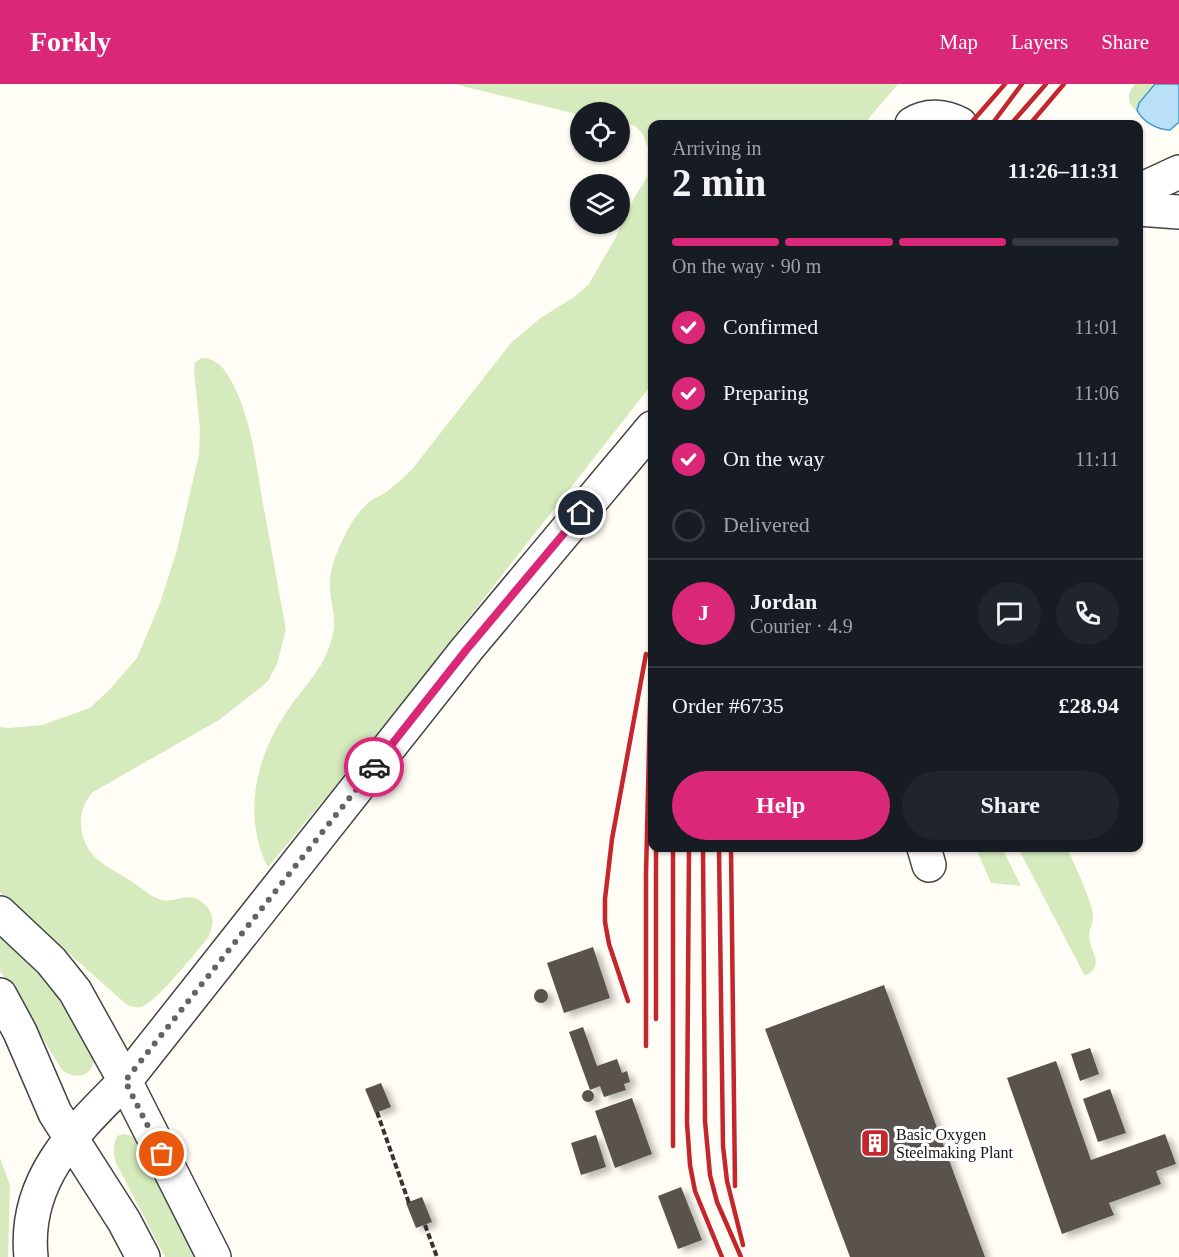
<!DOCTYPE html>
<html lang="en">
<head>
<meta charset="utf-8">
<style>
  :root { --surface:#171b24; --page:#20242c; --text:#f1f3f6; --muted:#9ea1a6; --line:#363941; --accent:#db2777 }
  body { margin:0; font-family:Georgia,serif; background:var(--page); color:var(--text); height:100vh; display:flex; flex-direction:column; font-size:22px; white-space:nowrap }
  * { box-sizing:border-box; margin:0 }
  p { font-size:20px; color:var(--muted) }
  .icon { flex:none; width:33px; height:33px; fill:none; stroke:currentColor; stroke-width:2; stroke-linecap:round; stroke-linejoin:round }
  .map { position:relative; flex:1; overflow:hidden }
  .details { position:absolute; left:648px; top:36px; width:495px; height:732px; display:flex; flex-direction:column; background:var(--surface); border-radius:12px; box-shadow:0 2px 4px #0004 }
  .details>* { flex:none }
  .tools { position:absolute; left:570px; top:18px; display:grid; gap:12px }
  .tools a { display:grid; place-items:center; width:60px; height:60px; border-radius:50%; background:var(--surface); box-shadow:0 2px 4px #0004; font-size:30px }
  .pin { position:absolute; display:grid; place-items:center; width:51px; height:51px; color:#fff; margin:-26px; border:3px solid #fff; border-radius:50%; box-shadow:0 2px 6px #0007 }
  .courier { position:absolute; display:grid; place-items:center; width:60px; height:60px; margin:-30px; border:4px solid #db2777; border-radius:50%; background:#fff; color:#222; box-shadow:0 2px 8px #0007 }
  .summary em { font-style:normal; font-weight:700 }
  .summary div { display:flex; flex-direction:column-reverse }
  .summary { display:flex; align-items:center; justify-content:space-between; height:102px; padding:0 24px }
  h1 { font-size:39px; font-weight:700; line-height:45px }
  .bar { display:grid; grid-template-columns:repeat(4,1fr); gap:9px 6px; align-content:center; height:72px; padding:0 24px }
  .bar i { height:8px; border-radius:4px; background:var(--line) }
  .bar .active { background:var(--accent) }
  .bar p { grid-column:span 4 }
  .line { display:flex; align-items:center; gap:15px; padding:0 24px; border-top:2px solid var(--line) }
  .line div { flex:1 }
  .round { display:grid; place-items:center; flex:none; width:63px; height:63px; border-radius:32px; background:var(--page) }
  ol { padding:0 24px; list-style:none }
  li { display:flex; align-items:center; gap:18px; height:66px }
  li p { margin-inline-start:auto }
  li .icon { padding:6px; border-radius:50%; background:var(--accent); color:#fff; stroke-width:4 }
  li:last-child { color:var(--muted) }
  li i { width:33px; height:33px; border:3px solid var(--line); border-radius:50% }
  .cta { display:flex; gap:12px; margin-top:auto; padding:12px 24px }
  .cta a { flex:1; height:69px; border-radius:36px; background:var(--accent); color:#fff; font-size:24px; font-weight:700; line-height:69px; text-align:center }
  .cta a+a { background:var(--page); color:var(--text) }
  header { display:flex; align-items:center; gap:36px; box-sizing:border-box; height:84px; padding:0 30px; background:var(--accent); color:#fff }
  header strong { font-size:28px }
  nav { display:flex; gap:33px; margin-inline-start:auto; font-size:21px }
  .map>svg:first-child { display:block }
  .green { fill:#d5ebbd }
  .water { fill:#b9e0f7; stroke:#3f96cf; stroke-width:1.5 }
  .building { fill:#5a524d; filter:url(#shadow) }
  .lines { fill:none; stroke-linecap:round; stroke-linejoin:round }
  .minor-casing { stroke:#444; stroke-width:36 }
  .path { stroke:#333; stroke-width:4; stroke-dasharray:6 3; stroke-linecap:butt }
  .minor { stroke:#fff; stroke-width:33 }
  .rail { stroke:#c4262e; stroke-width:4.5 }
  .done { stroke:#646461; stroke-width:6; stroke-dasharray:0 10.8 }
  .route { stroke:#db2777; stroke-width:8 }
  .labels { text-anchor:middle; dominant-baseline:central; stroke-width:6; stroke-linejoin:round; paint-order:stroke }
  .poi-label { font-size:16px; fill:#111; stroke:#fff; text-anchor:start }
</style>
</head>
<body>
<header>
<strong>Forkly</strong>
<nav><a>Map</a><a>Layers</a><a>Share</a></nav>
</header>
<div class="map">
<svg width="1179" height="1173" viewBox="0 0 1179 1173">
  <defs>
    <filter id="shadow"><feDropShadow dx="6" dy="4" stdDeviation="3" flood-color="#0004"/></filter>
  </defs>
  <rect width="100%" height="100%" fill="#fffdf5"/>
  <path class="green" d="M454 0H898L864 40H652V300L353 681 268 783C241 731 257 668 290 623 308 597 326 583 333 549 337 533 330 519 330 503 329 485 337 467 345 451 350 440 360 426 369 418 374 414 380 412 385 409 395 401 404 394 413 384L511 259 539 235 574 213 589 200 616 153 633 116 647 93 648 64 643 50 635 42 620 37V28H580V31Z
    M1135 0H1155C1148 8 1135 18 1138 29 1128 19 1125 12 1135 0Z
    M201 274C213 274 221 280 227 290 250 326 255 372 262 414 270 458 278 502 286 546L277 580 268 597 260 604 219 636 93 708C75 727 78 757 96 774 106 783 120 790 131 797 140 803 152 814 162 816 176 819 187 807 202 818 215 828 215 842 207 855 195 869 156 919 141 923 136 924 131 922 127 921L0 808V643L9 644 42 641 90 624 110 605 137 574 160 519 177 466 199 370 200 345 194 288 195 279Z
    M983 764H1002L1021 802 991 799 978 769Z
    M1018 764H1067C1073 777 1094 821 1093 834 1093 840 1089 845 1089 852 1090 870 1106 880 1085 892Z
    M0 843 61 908 95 970C94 991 79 998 62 986L16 910 0 887Z
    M124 1050 132 1052 141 1058 199 1173H165L116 1079C113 1069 113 1061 117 1052Z
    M0 1074 10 1101 8 1173H0Z"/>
  <path class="water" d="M1155 0H1179V38L1170 46C1157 46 1142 37 1137 26L1139 19Z"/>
  <path class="building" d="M593 863 610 914 564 929 547 879Z
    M884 901 985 1173H850L765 945Z
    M534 912a7 7 0 1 1 14 0a7 7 0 1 1-14 0Z
    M583 943 597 982 617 975 622 989 627 987 630 998 624 1000 626 1006 604 1013 600 1002 590 1006 569 948Z
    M1090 964 1099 990 1080 997 1071 970Z
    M1056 977 1091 1076 1165 1050 1176 1080 1156 1087 1161 1100 1109 1119 1114 1131 1062 1150 1007 994Z
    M381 999 391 1023 375 1029 365 1005Z
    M1110 1005 1126 1049 1098 1058 1083 1015Z
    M582 1012a6 6 0 1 1 12 0a6 6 0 1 1-12 0Z
    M632 1014 652 1070 615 1084 595 1027Z
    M596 1051 606 1083 581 1091 571 1059Z
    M681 1103 702 1156 678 1165 658 1112Z
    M422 1113 432 1138 416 1144 406 1119Z"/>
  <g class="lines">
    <g class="minor-casing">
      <path id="minor" d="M912 40C927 30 945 32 960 40
        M1138 107 1179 88
        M1138 125 1179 128
        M924 764 929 781
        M0 829 51 877 75 907 125 997 214 1173
        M0 911 20 948 55 1029 124 1137 143 1173
        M31 1173C23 1096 75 1047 125 997L467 565 652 344"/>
    </g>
    <path class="path" d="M377 1028 409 1119
      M425 1141 437 1173"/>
    <use href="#minor" class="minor"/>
    <path class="rail" d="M970 40 1005 0
      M992 40 1022 0
      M1011 40 1046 0
      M1030 40 1064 0
      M656 764V935
      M673 764V1062
      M689 764 687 1039 690 1081 695 1107 722 1173
      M703 764 705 1037 710 1091 717 1118 741 1173
      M719 764 723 1062 727 1097 743 1161
      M731 764 735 1102
      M628 917 609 860 605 838V815L612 755 646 570
      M646 962V790L652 543"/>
  </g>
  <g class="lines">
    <path class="done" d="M162 1070 125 997 374 683"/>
    <path class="route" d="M374 683 467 565 581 429"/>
  </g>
  <defs>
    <g id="building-square" transform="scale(1.5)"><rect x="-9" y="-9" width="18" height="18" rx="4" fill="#c4262e" stroke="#fff"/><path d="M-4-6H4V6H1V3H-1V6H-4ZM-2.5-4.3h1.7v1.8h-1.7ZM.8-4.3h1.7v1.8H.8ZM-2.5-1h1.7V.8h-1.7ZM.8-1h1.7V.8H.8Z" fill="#fff"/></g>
  </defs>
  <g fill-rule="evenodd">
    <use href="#building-square" x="875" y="1059"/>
  </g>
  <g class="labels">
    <g class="poi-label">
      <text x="896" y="1050">Basic Oxygen<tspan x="896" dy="18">Steelmaking Plant</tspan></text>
    </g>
  </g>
</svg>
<div class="tools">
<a><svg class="icon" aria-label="locate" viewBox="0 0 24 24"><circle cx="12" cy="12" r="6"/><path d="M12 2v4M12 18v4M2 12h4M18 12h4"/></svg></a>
<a><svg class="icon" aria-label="layers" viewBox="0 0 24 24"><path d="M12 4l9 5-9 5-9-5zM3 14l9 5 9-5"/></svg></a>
</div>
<div class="pin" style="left:162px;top:1070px;background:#ea580c"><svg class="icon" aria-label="bag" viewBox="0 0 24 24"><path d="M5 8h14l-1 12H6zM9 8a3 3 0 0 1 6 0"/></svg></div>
<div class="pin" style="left:581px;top:429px;background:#1f2937"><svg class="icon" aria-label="home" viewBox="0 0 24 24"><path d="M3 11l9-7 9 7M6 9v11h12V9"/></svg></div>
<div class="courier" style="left:374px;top:683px"><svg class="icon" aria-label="car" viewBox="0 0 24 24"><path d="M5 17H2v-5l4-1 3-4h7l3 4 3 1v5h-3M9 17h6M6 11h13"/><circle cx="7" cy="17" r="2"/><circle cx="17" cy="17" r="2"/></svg></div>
<section class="details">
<div class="summary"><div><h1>2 min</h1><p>Arriving in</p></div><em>11:26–11:31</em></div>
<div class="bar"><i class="active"></i><i class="active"></i><i class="active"></i><i></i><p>On the way · 90 m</p></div>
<ol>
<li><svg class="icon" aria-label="check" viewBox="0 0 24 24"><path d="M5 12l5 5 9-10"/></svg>Confirmed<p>11:01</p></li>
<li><svg class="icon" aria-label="check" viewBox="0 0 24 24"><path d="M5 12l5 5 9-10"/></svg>Preparing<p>11:06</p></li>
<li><svg class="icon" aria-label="check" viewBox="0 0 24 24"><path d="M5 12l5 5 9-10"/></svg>On the way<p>11:11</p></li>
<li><i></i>Delivered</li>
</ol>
<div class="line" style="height:108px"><b class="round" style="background:var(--accent);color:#fff">J</b><div><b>Jordan</b><p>Courier · 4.9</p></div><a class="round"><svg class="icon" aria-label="chat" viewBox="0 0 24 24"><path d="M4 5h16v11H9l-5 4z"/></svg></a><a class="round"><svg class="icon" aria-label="phone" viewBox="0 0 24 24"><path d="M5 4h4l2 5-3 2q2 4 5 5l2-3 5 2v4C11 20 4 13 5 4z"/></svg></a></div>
<div class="line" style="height:78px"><div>Order #6735</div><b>£28.94</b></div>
<div class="cta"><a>Help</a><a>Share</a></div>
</section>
</div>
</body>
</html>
